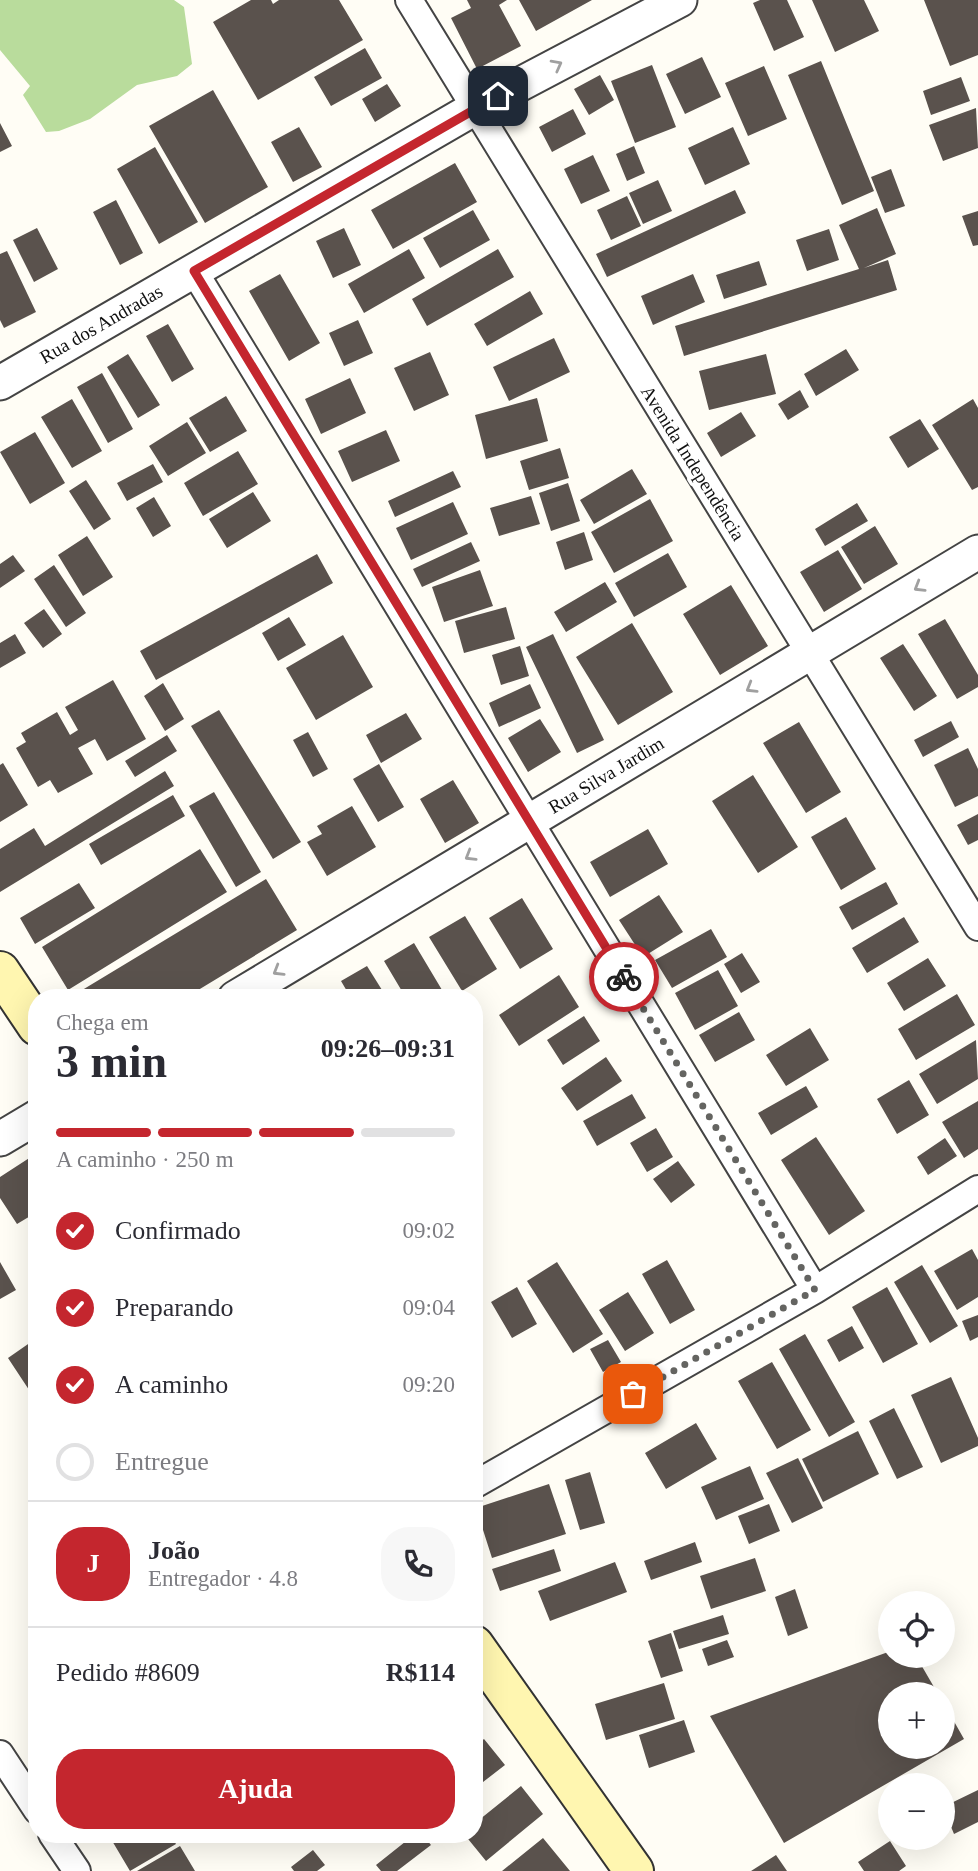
<!DOCTYPE html>
<html lang="pt">
<head>
<meta charset="utf-8">
<style>
  :root { --surface:#fff; --page:#f7f7f7; --text:#2b2b33; --muted:#7c7c81; --line:#e1e1e2; --accent:#c4262e }
  body { margin:0; font-family:"Times New Roman",serif; background:var(--page); color:var(--text); height:100vh; display:flex; flex-direction:column; font-size:26px; white-space:nowrap }
  * { box-sizing:border-box; margin:0 }
  p { font-size:23px; color:var(--muted) }
  .icon { flex:none; width:38px; height:38px; fill:none; stroke:currentColor; stroke-width:2; stroke-linecap:round; stroke-linejoin:round }
  .map { position:relative; flex:1; overflow:hidden }
  .drawer { position:absolute; left:28px; top:989px; width:455px; height:854px; display:flex; flex-direction:column; background:var(--surface); border-radius:28px; box-shadow:0 7px 28px #0002 }
  .drawer>* { flex:none }
  .controls { position:absolute; left:878px; top:1591px; display:grid; gap:14px }
  .controls a { display:grid; place-items:center; width:77px; height:77px; border-radius:50%; background:var(--surface); box-shadow:0 7px 28px #0002; font-size:35px }
  .pin { position:absolute; display:grid; place-items:center; width:60px; height:60px; color:#fff; margin:-30px; border-radius:14px; box-shadow:0 4px 10px #0006 }
  .courier { position:absolute; display:grid; place-items:center; width:70px; height:70px; margin:-35px; border:5px solid #c4262e; border-radius:50%; background:#fff; color:#222; box-shadow:0 2px 9px #0007 }
  .overview em { font-style:normal; font-weight:700 }
  .overview div { display:flex; flex-direction:column-reverse }
  .overview { display:flex; align-items:center; justify-content:space-between; height:119px; padding:0 28px }
  h1 { font-size:46px; font-weight:700; line-height:52px }
  .bar { display:grid; grid-template-columns:repeat(4,1fr); gap:10px 7px; align-content:center; height:84px; padding:0 28px }
  .bar i { height:9px; border-radius:5px; background:var(--line) }
  .bar .active { background:var(--accent) }
  .bar p { grid-column:span 4 }
  .line { display:flex; align-items:center; gap:18px; padding:0 28px; border-top:2px solid var(--line) }
  .line div { flex:1 }
  .round { display:grid; place-items:center; flex:none; width:74px; height:74px; border-radius:28px; background:var(--page) }
  ol { padding:0 28px; list-style:none }
  li { display:flex; align-items:center; gap:21px; height:77px }
  li p { margin-inline-start:auto }
  li .icon { padding:7px; border-radius:50%; background:var(--accent); color:#fff; stroke-width:4 }
  li:last-child { color:var(--muted) }
  li i { width:38px; height:38px; border:4px solid var(--line); border-radius:50% }
  .action { display:flex; gap:14px; margin-top:auto; padding:14px 28px }
  .action a { flex:1; height:80px; border-radius:28px; background:var(--accent); color:#fff; font-size:28px; font-weight:700; line-height:80px; text-align:center }
  .map>svg:first-child { display:block }
  .forest { fill:#b9dc9c }
  .building { fill:#5a524d }
  .lines { fill:none; stroke-linecap:round; stroke-linejoin:round }
  .minor-casing { stroke:#444; stroke-width:30 }
  .tertiary-casing { stroke:#444; stroke-width:37 }
  .secondary-casing { stroke:#333; stroke-width:42 }
  .minor { stroke:#fff; stroke-width:26 }
  .tertiary { stroke:#fff; stroke-width:33 }
  .secondary { stroke:#fff6b0; stroke-width:38 }
  .oneway { stroke:#a0a0a0 }
  .done { stroke:#646461; stroke-width:7; stroke-dasharray:0 12.6 }
  .route { stroke:#c4262e; stroke-width:9 }
  .labels { text-anchor:middle; dominant-baseline:central; stroke-width:7; stroke-linejoin:round; paint-order:stroke }
  .street-label { font-size:19px; fill:#111; stroke:#fff }
</style>
</head>
<body>
<div class="map">
<svg width="978" height="1871" viewBox="0 0 978 1871">
  <rect width="100%" height="100%" fill="#fffdf5"/>
  <path class="forest" d="M0 0H174L184 7 192 64 177 76 137 85 90 119 59 131 46 132 23 95 30 86 0 50Z"/>
  <path class="building" d="M251 0H271L273 4 279 0H339L363 40 258 100 213 22Z
    M467 0H507L499 5 521 46 477 69 451 18 471 8Z
    M519 0H592L536 31Z
    M760 0H787L804 37 774 51 753 3Z
    M812 0H864L879 31 835 52Z
    M924 0H978V55L950 66Z
    M365 48 382 78 331 106 314 77Z
    M702 57 721 97 685 114 666 74Z
    M821 61 874 191 842 205 788 75Z
    M652 65 676 127 635 143 611 81Z
    M764 66 787 119 748 136 725 83Z
    M600 75 614 100 589 115 574 89Z
    M961 77 970 101 931 115 923 91Z
    M387 84 401 106 375 122 362 99Z
    M213 90 268 187 205 223 149 126Z
    M976 108 978 148 943 161 929 125Z
    M573 109 586 134 552 152 539 127Z
    M0 123 12 146 0 152Z
    M299 127 322 167 293 182 271 142Z
    M733 127 750 164 705 185 688 148Z
    M634 146 645 173 627 181 616 154Z
    M155 147 198 222 159 244 117 169Z
    M593 155 610 191 581 204 564 169Z
    M455 163 477 202 393 249 371 210Z
    M891 169 905 206 885 213 871 177Z
    M658 180 672 211 643 224 629 193Z
    M735 190 746 213 607 277 596 254Z
    M627 196 641 226 611 240 597 210Z
    M116 200 143 253 120 265 93 212Z
    M877 208 896 254 864 268 888 260 897 290 684 356 675 326 859 269 839 225Z
    M473 210 490 240 440 268 423 238Z
    M978 211V245L973 246 962 216Z
    M37 228 58 269 34 282 13 240Z
    M344 228 361 265 333 278 316 241Z
    M829 229 839 260 807 271 796 240Z
    M409 249 425 278 364 313 348 284Z
    M498 249 514 277 427 326 412 299Z
    M7 251 36 312 4 328 0 320V254Z
    M759 261 767 285 724 299 716 275Z
    M280 274 320 343 289 361 249 291Z
    M693 274 705 302 653 325 641 296Z
    M530 291 543 314 487 346 474 324Z
    M358 320 373 353 344 366 329 333Z
    M168 324 194 369 172 382 146 336Z
    M554 338 570 372 509 401 493 367Z
    M846 349 859 370 816 396 804 374Z
    M430 352 449 395 414 411 394 368Z
    M128 354 160 405 138 418 107 367Z
    M766 354 776 394 709 410 699 371Z
    M102 373 133 429 108 443 77 387Z
    M350 378 366 413 321 434 305 399Z
    M800 390 809 407 788 420 778 404Z
    M226 396 247 431 210 452 189 418Z
    M537 398 548 441 486 459 475 415Z
    M72 399 102 451 72 468 41 417Z
    M973 399 978 408V487L972 490 932 425Z
    M741 412 756 436 721 457 707 433Z
    M920 419 939 449 908 468 889 437Z
    M187 422 206 453 168 476 149 446Z
    M386 430 400 461 352 482 338 451Z
    M35 432 65 483 30 504 0 452Z
    M560 448 569 478 529 490 520 461Z
    M238 451 258 484 203 516 184 483Z
    M153 464 163 482 127 501 117 483Z
    M632 469 647 494 594 524 580 500Z
    M453 471 461 487 395 517 388 501Z
    M86 480 111 519 94 530 69 491Z
    M568 483 580 521 551 531 539 493Z
    M253 492 271 521 227 548 209 519Z
    M531 496 540 524 499 536 490 508Z
    M154 497 171 526 153 537 136 508Z
    M650 499 673 541 614 573 591 532Z
    M453 502 468 534 411 560 396 528Z
    M857 503 868 521 825 546 815 529Z
    M875 526 898 564 864 584 841 547Z
    M584 532 593 560 565 570 556 542Z
    M87 536 113 577 83 596 58 555Z
    M471 542 480 561 422 587 413 569Z
    M838 550 862 589 824 612 800 572Z
    M668 553 687 587 634 617 615 583Z
    M317 554 333 583 156 680 140 651Z
    M13 555 25 571 0 588V564Z
    M54 565 86 613 66 627 34 579Z
    M480 570 493 606 444 622 432 587Z
    M605 582 617 602 566 632 554 612Z
    M731 585 768 646 720 675 683 614Z
    M506 607 515 639 464 653 455 621Z
    M44 609 62 634 43 648 24 623Z
    M289 617 306 645 278 661 262 633Z
    M945 619 978 675V687L957 699 918 634Z
    M632 623 673 692 618 725 576 657Z
    M15 634 26 653 0 668V643Z
    M553 634 604 740 577 753 526 647Z
    M343 635 373 687 316 720 286 668Z
    M903 644 937 696 914 711 880 658Z
    M520 646 529 676 501 685 492 655Z
    M113 680 146 739 107 761 95 739 78 748 93 774 58 793 50 780 38 787 16 748 26 742 21 733 57 712 70 735 78 730 65 707Z
    M163 683 184 719 165 731 144 696Z
    M530 684 541 708 499 727 489 703Z
    M219 710 301 842 273 859 191 726Z
    M406 713 422 739 381 763 366 735Z
    M540 719 561 752 528 772 508 738Z
    M951 721 959 737 923 757 914 740Z
    M799 722 841 792 806 813 763 743Z
    M308 732 328 769 313 777 293 740Z
    M167 735 177 751 135 777 125 761Z
    M968 748 978 769V796L955 807 934 765Z
    M3 763 28 805 0 822V765Z
    M379 764 404 807 378 822 353 779Z
    M165 771 174 786 0 892V849L34 828 45 846Z
    M753 775 798 847 758 873 712 801Z
    M453 780 479 823 445 843 420 799Z
    M214 792 261 872 236 887 189 806Z
    M173 795 185 816 101 865 89 844Z
    M352 806 376 847 327 876 307 842 322 834 317 826Z
    M978 814V840L968 845 957 825Z
    M846 817 876 869 841 890 811 837Z
    M648 829 668 864 610 897 590 862Z
    M200 849 227 892 68 990 42 947Z
    M266 879 297 930 185 998H69Z
    M886 882 898 904 852 930 839 907Z
    M79 883 95 908 35 944 20 918Z
    M659 895 683 932 643 957 619 920Z
    M522 898 553 949 520 969 489 918Z
    M465 916 497 969 462 991 429 937Z
    M904 917 919 942 867 973 852 948Z
    M711 929 727 957 672 988 655 960Z
    M414 943 445 995 442 998H406L384 961Z
    M742 953 760 982 741 993 724 964Z
    M928 958 946 986 904 1011 887 983Z
    M367 966 387 998H351L341 981Z
    M718 970 738 1006 695 1030 675 993Z
    M559 975 579 1007 519 1046 499 1015Z
    M957 994 975 1025 916 1060 898 1029Z
    M739 1012 755 1040 715 1062 699 1035Z
    M584 1016 600 1041 563 1065 547 1040Z
    M810 1028 829 1060 786 1086 766 1055Z
    M976 1040 978 1079 937 1104 919 1074Z
    M606 1057 622 1081 577 1111 561 1088Z
    M909 1080 929 1115 897 1134 877 1099Z
    M806 1086 818 1107 771 1135 758 1113Z
    M632 1094 646 1118 597 1146 583 1121Z
    M978 1101V1149L964 1158 942 1122Z
    M656 1128 673 1157 647 1172 630 1143Z
    M816 1137 865 1211 829 1235 781 1160Z
    M945 1138 957 1156 928 1175 917 1157Z
    M37 1153V1212L17 1224 0 1198V1177Z
    M678 1161 695 1185 671 1203 653 1179Z
    M972 1249 978 1260V1297L957 1310 934 1271Z
    M667 1260 695 1310 670 1324 642 1274Z
    M0 1262 16 1290 0 1299Z
    M557 1262 603 1334 573 1353 527 1281Z
    M922 1265 958 1326 930 1343 894 1282Z
    M517 1287 537 1324 512 1338 491 1302Z
    M887 1287 918 1344 883 1363 852 1307Z
    M628 1292 654 1333 625 1351 599 1310Z
    M978 1315V1337L970 1341 962 1321Z
    M852 1326 864 1348 839 1362 827 1340Z
    M805 1334 855 1422 829 1437 779 1349Z
    M608 1340 621 1362 603 1372 590 1349Z
    M31 1342 37 1350V1402L8 1358Z
    M772 1362 811 1430 777 1449 738 1381Z
    M951 1377 978 1438V1446L941 1463 911 1395Z
    M894 1408 923 1467 897 1479 869 1421Z
    M696 1423 717 1459 666 1489 645 1453Z
    M858 1431 879 1474 823 1502 802 1459Z
    M798 1458 823 1508 792 1523 766 1473Z
    M750 1466 764 1499 716 1520 701 1487Z
    M590 1472 605 1523 580 1530 565 1480Z
    M549 1484 566 1534 492 1558 476 1508Z
    M769 1504 780 1531 749 1544 738 1516Z
    M695 1542 702 1562 651 1580 644 1561Z
    M554 1549 561 1571 500 1591 492 1569Z
    M755 1558 766 1591 711 1609 700 1576Z
    M615 1562 627 1592 550 1621 538 1591Z
    M795 1589 808 1628 788 1636 775 1597Z
    M723 1615 729 1634 679 1649 673 1631Z
    M671 1633 683 1671 661 1678 648 1641Z
    M727 1640 734 1657 708 1666 702 1649Z
    M891 1651V1656H916L938 1694H891V1746H943V1702L964 1739 784 1843 710 1716Z
    M664 1683 675 1719 606 1740 595 1704Z
    M684 1720 695 1752 649 1768 639 1735Z
    M484 1739 505 1765 474 1789V1747Z
    M521 1786 543 1814 486 1861 464 1834H474V1824Z
    M978 1790V1822L954 1834 943 1807Z
    M108 1834H170L176 1844 130 1871Z
    M415 1834H422L431 1845 397 1871H381L376 1865Z
    M543 1838 570 1871H502Z
    M890 1841 906 1866 899 1871H864L858 1862Z
    M180 1846 195 1871H137Z
    M313 1850 325 1865 317 1871H294L291 1867Z
    M776 1855 787 1871H751Z"/>
  <g class="lines">
    <g class="minor-casing">
      <path id="minor" d="M409 0 978 927
        M194 271 815 1290
        M474 1485 815 1290 978 1189
        M0 1754 37 1810
        M52 1834 77 1871"/>
    </g>
    <g class="tertiary-casing">
      <path id="tertiary" d="M0 383 475 108 680 0
        M235 998 978 552
        M0 1139 37 1117"/>
    </g>
    <g class="secondary-casing">
      <path id="secondary" d="M0 971 37 1026
        M474 1645 634 1871"/>
    </g>
    <use href="#minor" class="minor"/>
    <use href="#tertiary" class="tertiary"/>
    <use href="#secondary" class="secondary"/>
  </g>
  <defs><path id="oneway-chevron" d="M-2-3.5L2.5 0L-2 3.5" fill="none" stroke-width="1.6" stroke-linecap="round" stroke-linejoin="round" transform="scale(1.75)"/></defs>
  <g class="oneway">
    <use href="#oneway-chevron" transform="translate(557 65) rotate(-28)"/>
    <use href="#oneway-chevron" transform="translate(919 587) rotate(149)"/>
    <use href="#oneway-chevron" transform="translate(751 688) rotate(149)"/>
    <use href="#oneway-chevron" transform="translate(470 856) rotate(149)"/>
    <use href="#oneway-chevron" transform="translate(278 971) rotate(149)"/>
  </g>
  <g class="lines">
    <path class="done" d="M624 977 815 1290 633 1394"/>
    <path class="route" d="M498 96 194 271 624 977"/>
  </g>
  <g class="labels">
    <g class="street-label">
      <text transform="translate(101 324) rotate(-30)">Rua dos Andradas</text>
      <text transform="translate(693 463) rotate(58)">Avenida Independência</text>
      <text transform="translate(606 775) rotate(-31)">Rua Silva Jardim</text>
    </g>
  </g>
</svg>
<div class="controls">
<a><svg class="icon" aria-label="locate" viewBox="0 0 24 24"><circle cx="12" cy="12" r="6"/><path d="M12 2v4M12 18v4M2 12h4M18 12h4"/></svg></a>
<a>+</a>
<a>−</a>
</div>
<div class="pin" style="left:633px;top:1394px;background:#ea580c"><svg class="icon" aria-label="bag" viewBox="0 0 24 24"><path d="M5 8h14l-1 12H6zM9 8a3 3 0 0 1 6 0"/></svg></div>
<div class="pin" style="left:498px;top:96px;background:#1f2937"><svg class="icon" aria-label="home" viewBox="0 0 24 24"><path d="M3 11l9-7 9 7M6 9v11h12V9"/></svg></div>
<div class="courier" style="left:624px;top:977px"><svg class="icon" aria-label="bike" viewBox="0 0 24 24"><circle cx="6" cy="16" r="4"/><circle cx="18" cy="16" r="4"/><path d="M6 16l4-8h5l3 8M10 8l3 8H6M13 5h3"/></svg></div>
<section class="drawer">
<div class="overview"><div><h1>3 min</h1><p>Chega em</p></div><em>09:26–09:31</em></div>
<div class="bar"><i class="active"></i><i class="active"></i><i class="active"></i><i></i><p>A caminho · 250 m</p></div>
<ol>
<li><svg class="icon" aria-label="check" viewBox="0 0 24 24"><path d="M5 12l5 5 9-10"/></svg>Confirmado<p>09:02</p></li>
<li><svg class="icon" aria-label="check" viewBox="0 0 24 24"><path d="M5 12l5 5 9-10"/></svg>Preparando<p>09:04</p></li>
<li><svg class="icon" aria-label="check" viewBox="0 0 24 24"><path d="M5 12l5 5 9-10"/></svg>A caminho<p>09:20</p></li>
<li><i></i>Entregue</li>
</ol>
<div class="line" style="height:126px"><b class="round" style="background:var(--accent);color:#fff">J</b><div><b>João</b><p>Entregador · 4.8</p></div><a class="round"><svg class="icon" aria-label="phone" viewBox="0 0 24 24"><path d="M5 4h4l2 5-3 2q2 4 5 5l2-3 5 2v4C11 20 4 13 5 4z"/></svg></a></div>
<div class="line" style="height:91px"><div>Pedido #8609</div><b>R$114</b></div>
<div class="action"><a>Ajuda</a></div>
</section>
</div>
</body>
</html>
